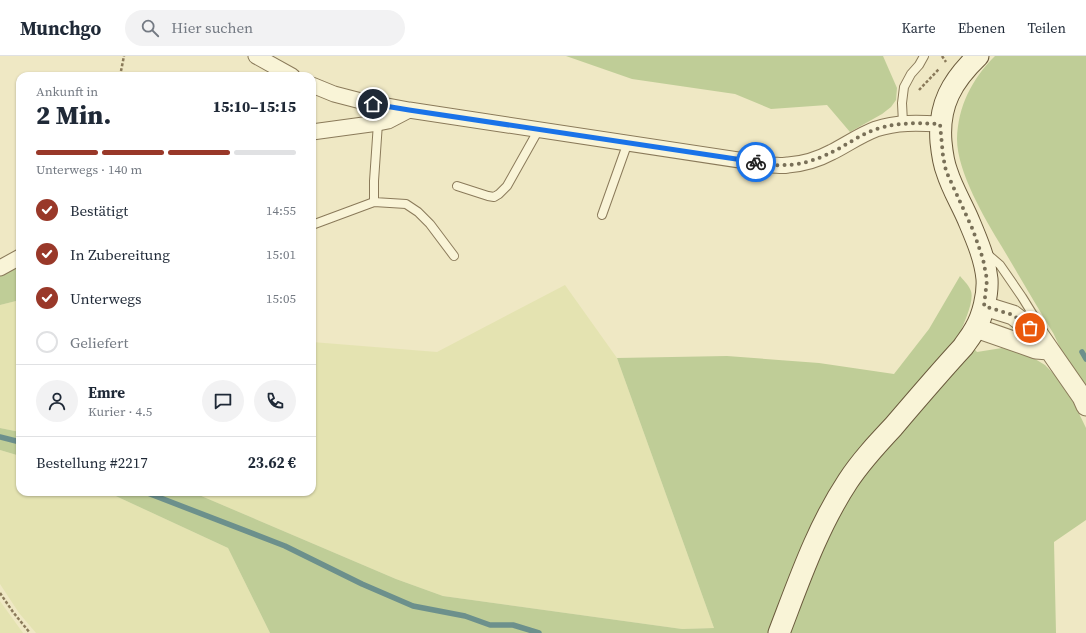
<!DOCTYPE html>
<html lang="de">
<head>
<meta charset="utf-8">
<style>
  :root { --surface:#fff; --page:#f2f2f3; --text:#1f2937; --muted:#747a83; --line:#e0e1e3; --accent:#993829 }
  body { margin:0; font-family:"Source Serif 4",serif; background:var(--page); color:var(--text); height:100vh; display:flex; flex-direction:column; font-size:15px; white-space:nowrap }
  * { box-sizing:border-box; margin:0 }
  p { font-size:13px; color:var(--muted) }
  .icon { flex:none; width:22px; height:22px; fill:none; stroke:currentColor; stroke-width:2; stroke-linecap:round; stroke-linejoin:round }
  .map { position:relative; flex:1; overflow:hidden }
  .details { position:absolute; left:16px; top:16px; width:300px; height:424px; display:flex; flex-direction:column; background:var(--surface); border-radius:12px; box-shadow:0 1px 3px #0004 }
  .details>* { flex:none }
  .pin { position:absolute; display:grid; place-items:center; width:34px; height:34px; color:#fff; margin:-17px; border:2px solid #fff; border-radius:50%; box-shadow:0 1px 4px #0007 }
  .courier { position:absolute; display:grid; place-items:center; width:40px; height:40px; margin:-20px; border:3px solid #1a73e8; border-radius:50%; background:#fff; color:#222; box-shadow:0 1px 5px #0007 }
  .headline em { font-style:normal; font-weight:800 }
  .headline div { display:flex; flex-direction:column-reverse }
  .headline { display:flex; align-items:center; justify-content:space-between; height:68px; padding:0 20px }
  h1 { font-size:26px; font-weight:800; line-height:30px }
  .bar { display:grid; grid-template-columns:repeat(4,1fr); gap:6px 4px; align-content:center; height:48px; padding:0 20px }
  .bar i { height:5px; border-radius:3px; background:var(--line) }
  .bar .on { background:var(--accent) }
  .bar p { grid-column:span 4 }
  .line { display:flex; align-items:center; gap:10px; padding:0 20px; border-top:1px solid var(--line) }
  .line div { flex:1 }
  .round { display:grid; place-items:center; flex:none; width:42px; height:42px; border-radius:21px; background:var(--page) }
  ol { padding:0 20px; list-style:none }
  li { display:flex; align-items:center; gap:12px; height:44px }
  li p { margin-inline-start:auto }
  li .icon { padding:4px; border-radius:50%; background:var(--accent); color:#fff; stroke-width:4 }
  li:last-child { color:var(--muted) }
  li i { width:22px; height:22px; border:2px solid var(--line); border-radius:50% }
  header { display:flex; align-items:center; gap:24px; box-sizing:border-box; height:56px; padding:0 20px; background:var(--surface); border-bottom:1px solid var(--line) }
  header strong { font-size:19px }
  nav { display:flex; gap:22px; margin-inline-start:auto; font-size:14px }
  .search { width:280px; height:36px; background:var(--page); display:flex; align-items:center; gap:10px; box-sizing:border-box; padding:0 14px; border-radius:22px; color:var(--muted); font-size:15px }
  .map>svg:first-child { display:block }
  .farmland { fill:#e4e3b1 }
  .green { fill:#bfcd97 }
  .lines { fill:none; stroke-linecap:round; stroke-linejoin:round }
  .stream { stroke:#6c908c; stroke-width:5.5 }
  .service-casing { stroke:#8a7a5a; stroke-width:10 }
  .minor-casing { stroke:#8a7a5a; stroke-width:17 }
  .tertiary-casing { stroke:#8a7a5a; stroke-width:21 }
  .secondary-casing { stroke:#6b5b3d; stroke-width:23 }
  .path { stroke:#8a7a5a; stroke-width:2.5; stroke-dasharray:3 2; stroke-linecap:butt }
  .service { stroke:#f9f4d7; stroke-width:8 }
  .minor { stroke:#f9f4d7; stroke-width:15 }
  .tertiary { stroke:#f9f4d7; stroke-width:19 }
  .secondary { stroke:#f9f4d7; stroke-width:21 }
  .done { stroke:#797058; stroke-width:4; stroke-dasharray:0 7.2 }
  .route { stroke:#1a73e8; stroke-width:5 }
</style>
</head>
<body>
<header>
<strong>Munchgo</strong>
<div class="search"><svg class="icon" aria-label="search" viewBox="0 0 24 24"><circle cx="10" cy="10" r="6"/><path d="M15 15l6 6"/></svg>Hier suchen</div>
<nav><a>Karte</a><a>Ebenen</a><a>Teilen</a></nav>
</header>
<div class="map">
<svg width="1086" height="577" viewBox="0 0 1086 577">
  <rect width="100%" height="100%" fill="#efe8c4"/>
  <path class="farmland" d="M565 229 617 302 714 572 682 573 443 540 396 523 192 436H312V286L437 296Z
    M20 244V376L0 372V249Z
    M0 394 20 400V436H107L228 492 270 577H36L19 557 0 528Z
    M0 545 23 577H0Z"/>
  <path class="green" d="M566 0H883L897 32 896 44 891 51 882 58 850 76 827 49 771 53 735 38 632 23Z
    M995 0H1086V335C1078 322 1069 309 1062 296 1058 288 1055 279 1050 272 1034 245 1018 218 1002 191 985 163 957 116 957 83 958 50 972 23 995 0Z
    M20 209V244L0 249V219Z
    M960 220C963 224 968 228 970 233 976 242 964 267 960 277L977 296 1002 292 1018 295 1030 300 1045 309 1058 322 1073 345 1086 372V464L1054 486 1056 577H270L228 492 107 436H192L396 523 443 540 682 573 714 572 617 302 727 300 819 307 894 318 929 273Z
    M0 372 20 376V400L0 394Z"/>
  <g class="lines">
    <path class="stream" d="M1082 296 1086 303
      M0 381 20 386
      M145 436 285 490 362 528 413 550 465 560 490 569H513L539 577"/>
    <g class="service-casing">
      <path id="service" d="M903 67 902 47 904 31 911 18 919 9 924 0
        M457 130 488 140 494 141 499 138 507 130 539 73
        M374 146V125L378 67
        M602 159 628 86
        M312 169 374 146 406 148 418 156 430 168 454 200
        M986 197 1000 209 1022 241 1043 275"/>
    </g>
    <g class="minor-casing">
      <path id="minor" d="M256 0 292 20
        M312 29 334 38 361 45 409 54 772 109C777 109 782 110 788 109 802 108 819 103 832 96 846 89 860 79 876 73 897 66 918 67 940 68
        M312 76 378 67 388 65 409 54
        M0 212 20 201"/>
    </g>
    <g class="tertiary-casing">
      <path id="tertiary" d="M984 250 1013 259 1039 279 1082 341 1086 350
        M976 272 1036 293 1049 294"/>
    </g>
    <g class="secondary-casing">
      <path id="secondary" d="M779 577C799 525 817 472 848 425 861 405 877 388 893 371 916 344 939 317 963 291 967 285 972 279 975 273 983 260 988 238 987 223 985 202 976 182 968 163 961 147 952 132 947 116 943 106 942 96 941 86 938 49 952 25 978 0"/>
    </g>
    <path class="path" d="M942 0 946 6
      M120 20 124 0
      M919 34 939 13
      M0 537 13 556 30 577"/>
    <use href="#service" class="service"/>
    <use href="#minor" class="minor"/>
    <use href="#tertiary" class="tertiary"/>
    <use href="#secondary" class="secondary"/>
  </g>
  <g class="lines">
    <path class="done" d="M756 106C766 108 776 110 786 109 801 109 818 103 830 97 846 90 860 78 877 73 899 66 917 67 940 68L943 100 946 115 973 174 983 203 987 224 984 250 1013 259 1030 272"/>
    <path class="route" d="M373 48 409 54 756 106"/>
  </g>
</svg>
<div class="pin" style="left:1030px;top:272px;background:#ea580c"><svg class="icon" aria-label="bag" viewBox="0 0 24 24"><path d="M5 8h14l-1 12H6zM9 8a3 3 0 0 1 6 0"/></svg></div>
<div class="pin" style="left:373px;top:48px;background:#1f2937"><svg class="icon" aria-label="home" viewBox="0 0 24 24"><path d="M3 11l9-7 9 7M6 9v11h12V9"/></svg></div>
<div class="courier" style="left:756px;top:106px"><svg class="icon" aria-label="bike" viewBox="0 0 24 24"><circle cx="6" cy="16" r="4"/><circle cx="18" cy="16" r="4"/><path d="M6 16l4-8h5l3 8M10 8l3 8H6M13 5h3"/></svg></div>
<section class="details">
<div class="headline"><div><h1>2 Min.</h1><p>Ankunft in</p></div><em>15:10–15:15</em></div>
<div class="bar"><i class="on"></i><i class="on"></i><i class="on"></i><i></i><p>Unterwegs · 140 m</p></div>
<ol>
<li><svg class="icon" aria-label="check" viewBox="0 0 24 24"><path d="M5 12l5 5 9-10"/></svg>Bestätigt<p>14:55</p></li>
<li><svg class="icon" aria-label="check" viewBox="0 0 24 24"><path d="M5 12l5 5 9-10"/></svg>In Zubereitung<p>15:01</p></li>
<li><svg class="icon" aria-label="check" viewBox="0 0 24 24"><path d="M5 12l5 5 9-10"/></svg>Unterwegs<p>15:05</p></li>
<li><i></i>Geliefert</li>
</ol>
<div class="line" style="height:72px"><a class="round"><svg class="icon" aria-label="person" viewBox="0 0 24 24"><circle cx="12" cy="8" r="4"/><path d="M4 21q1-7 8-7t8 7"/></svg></a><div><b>Emre</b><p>Kurier · 4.5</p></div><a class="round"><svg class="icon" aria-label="chat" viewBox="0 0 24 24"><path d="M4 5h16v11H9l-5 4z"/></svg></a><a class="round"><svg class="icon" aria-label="phone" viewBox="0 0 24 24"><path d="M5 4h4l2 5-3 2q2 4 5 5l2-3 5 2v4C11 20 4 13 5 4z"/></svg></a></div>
<div class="line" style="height:52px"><div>Bestellung #2217</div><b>23.62 €</b></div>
</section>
</div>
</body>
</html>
